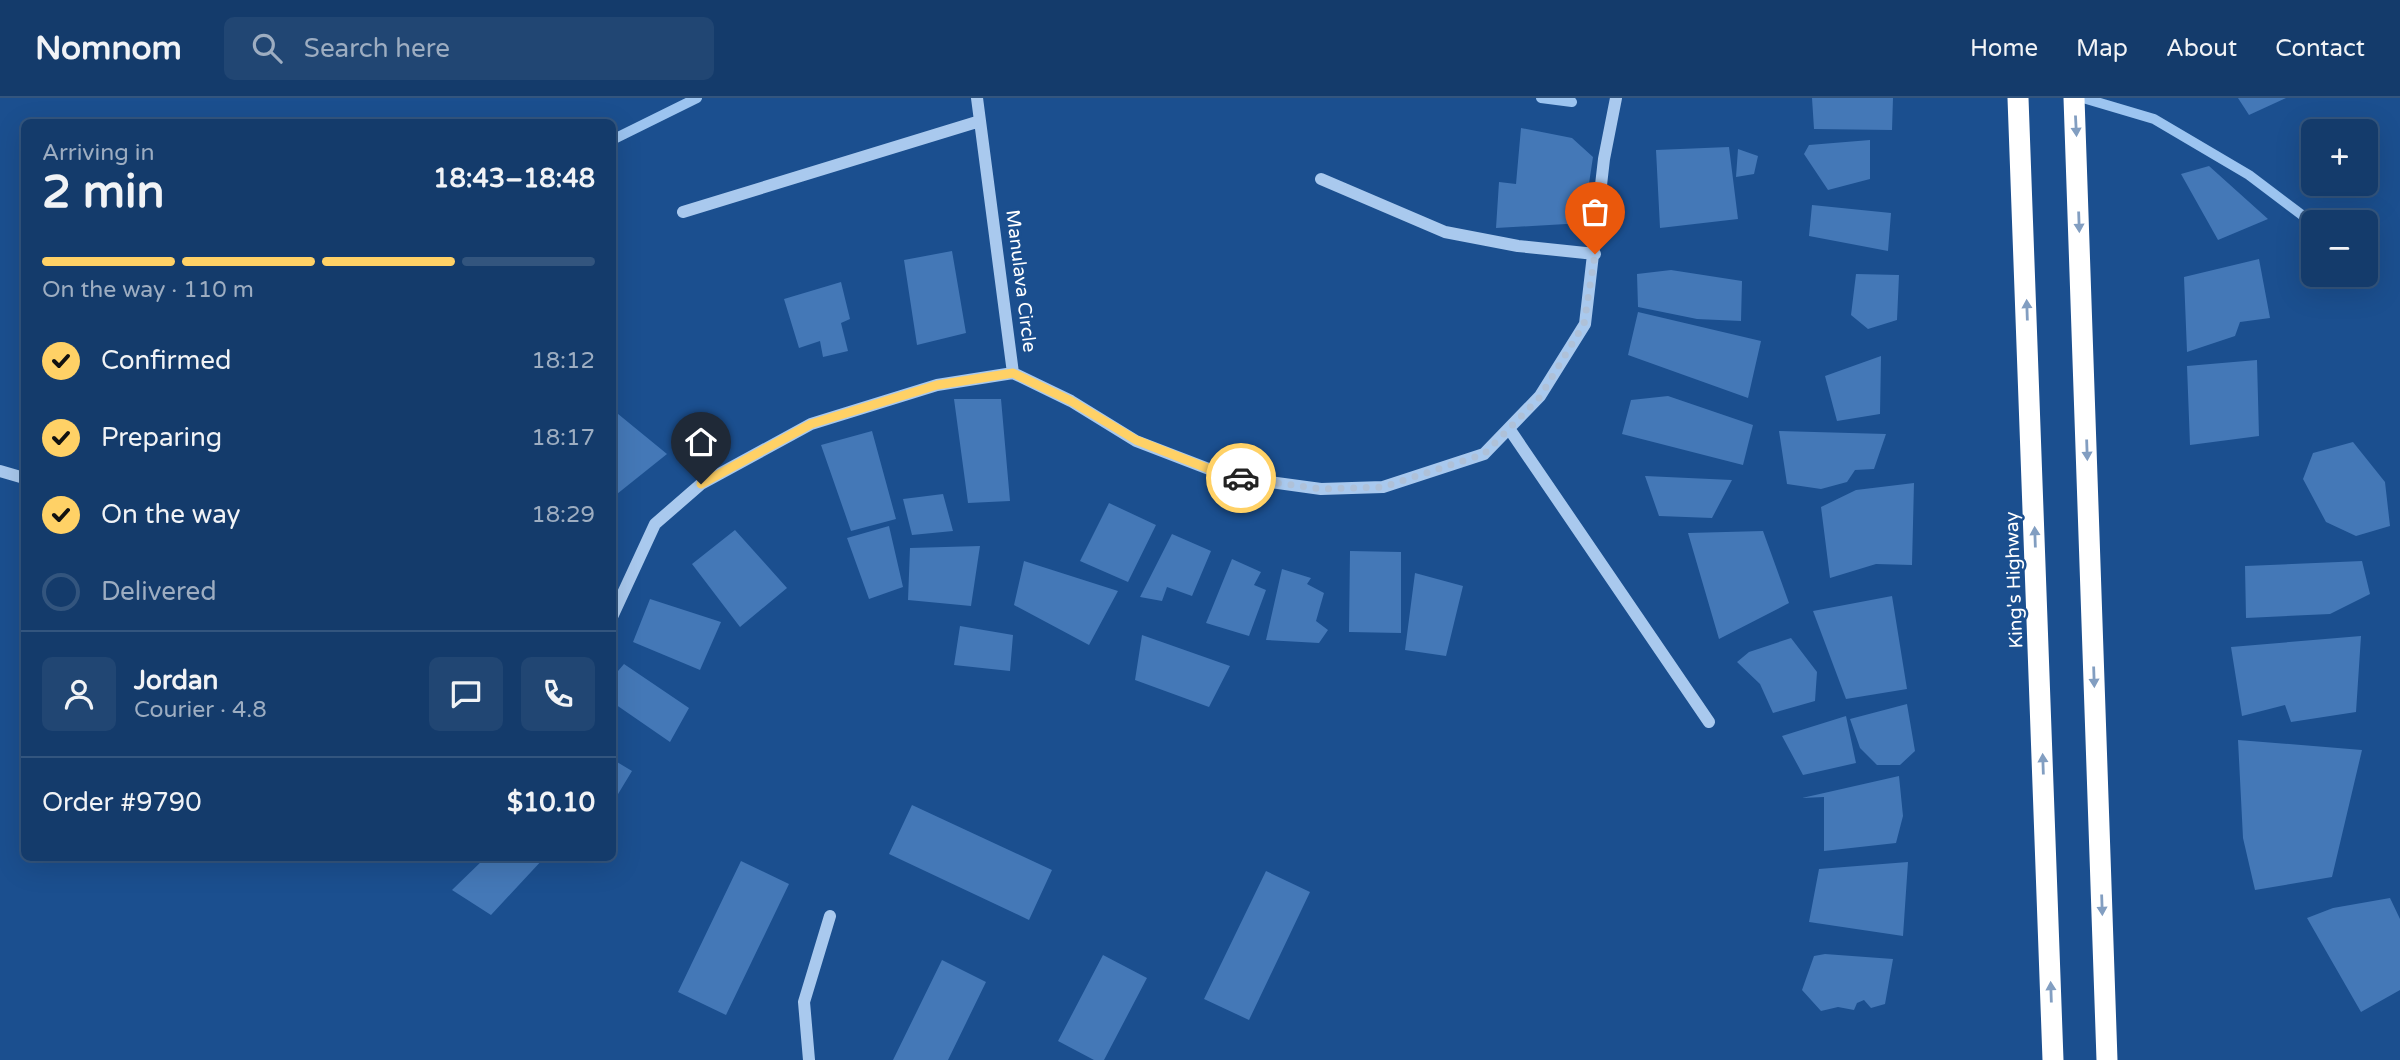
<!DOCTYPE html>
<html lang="en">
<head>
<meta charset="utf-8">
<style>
  :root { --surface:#143b6b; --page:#214673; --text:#f1f3f6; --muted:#9dadc1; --line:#33557e; --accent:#ffd166 }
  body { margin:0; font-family:"Varela Round",sans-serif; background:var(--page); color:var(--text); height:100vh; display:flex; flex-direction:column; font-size:26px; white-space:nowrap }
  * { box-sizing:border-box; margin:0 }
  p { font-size:23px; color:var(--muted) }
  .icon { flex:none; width:38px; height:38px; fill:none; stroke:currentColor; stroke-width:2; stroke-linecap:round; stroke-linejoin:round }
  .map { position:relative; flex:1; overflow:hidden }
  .details { position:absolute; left:21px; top:21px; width:595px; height:742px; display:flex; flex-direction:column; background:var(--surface); border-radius:10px; box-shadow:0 7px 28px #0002,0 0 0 2px var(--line) }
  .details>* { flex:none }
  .buttons { position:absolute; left:2301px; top:21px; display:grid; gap:14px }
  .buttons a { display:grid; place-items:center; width:77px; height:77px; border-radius:10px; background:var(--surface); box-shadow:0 7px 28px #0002,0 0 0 2px var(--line); font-size:35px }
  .pin { position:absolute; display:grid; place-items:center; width:60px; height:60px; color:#fff; margin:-72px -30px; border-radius:50% 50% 50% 0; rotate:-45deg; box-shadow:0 0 7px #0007 }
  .pin .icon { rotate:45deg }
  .courier { position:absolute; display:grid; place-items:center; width:70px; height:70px; margin:-35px; border:5px solid #ffd166; border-radius:50%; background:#fff; color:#222; box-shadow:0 2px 9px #0007 }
  .summary em { font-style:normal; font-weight:800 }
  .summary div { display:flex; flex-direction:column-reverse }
  .summary { display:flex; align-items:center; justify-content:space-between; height:119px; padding:0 21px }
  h1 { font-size:46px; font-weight:800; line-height:52px }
  .bar { display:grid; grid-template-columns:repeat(4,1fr); gap:10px 7px; align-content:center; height:84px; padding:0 21px }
  .bar i { height:9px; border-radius:5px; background:var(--line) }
  .bar .active { background:var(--accent) }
  .bar p { grid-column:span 4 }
  .line { display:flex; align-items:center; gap:18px; padding:0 21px; border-top:2px solid var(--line) }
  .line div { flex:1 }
  .round { display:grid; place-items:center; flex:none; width:74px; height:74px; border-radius:10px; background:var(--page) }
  ol { padding:0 21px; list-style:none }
  li { display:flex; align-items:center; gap:21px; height:77px }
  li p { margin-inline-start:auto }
  li .icon { padding:7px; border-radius:50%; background:var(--accent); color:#111; stroke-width:4 }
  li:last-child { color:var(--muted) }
  li i { width:38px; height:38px; border:4px solid var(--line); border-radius:50% }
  header { display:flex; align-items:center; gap:42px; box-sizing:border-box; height:98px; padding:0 35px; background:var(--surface); border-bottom:2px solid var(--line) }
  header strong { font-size:33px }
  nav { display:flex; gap:38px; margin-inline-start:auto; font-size:24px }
  .search { width:490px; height:63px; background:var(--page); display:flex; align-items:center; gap:18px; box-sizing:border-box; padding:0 24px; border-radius:10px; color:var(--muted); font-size:26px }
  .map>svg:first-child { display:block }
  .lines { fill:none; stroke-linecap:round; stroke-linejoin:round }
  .stream { stroke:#9cc4f0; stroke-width:10 }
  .building { fill:#4478b7 }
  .minor { stroke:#a9c9ee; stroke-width:12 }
  .highway { stroke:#fff; stroke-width:21 }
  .oneway { fill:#829ec1 }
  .done { stroke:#afc1d8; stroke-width:7; stroke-dasharray:0 12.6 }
  .route { stroke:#ffd166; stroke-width:9 }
  .labels { text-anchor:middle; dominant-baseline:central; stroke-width:5; stroke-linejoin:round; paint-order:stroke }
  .street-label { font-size:19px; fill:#fff; stroke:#1b4f8f }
</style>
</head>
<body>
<header>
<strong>Nomnom</strong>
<div class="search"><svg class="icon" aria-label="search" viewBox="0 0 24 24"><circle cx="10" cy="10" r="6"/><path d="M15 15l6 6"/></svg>Search here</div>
<nav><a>Home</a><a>Map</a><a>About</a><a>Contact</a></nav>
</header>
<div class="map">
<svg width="2400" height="962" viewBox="0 0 2400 962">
  <rect width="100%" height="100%" fill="#1b4f8f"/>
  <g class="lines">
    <path class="stream" d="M1541 0 1572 4
      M2083 0 2154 21 2249 77 2314 126
      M612 42 697 0"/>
  </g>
  <path class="building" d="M1812 0H1893L1892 32 1814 31Z
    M2238 0H2286L2249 17Z
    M1521 30 1572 40 1593 59 1583 125 1496 130 1499 84 1516 86Z
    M1870 42V81L1828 92 1804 56 1809 47Z
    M1729 49 1738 121 1660 130 1656 52Z
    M1738 51 1758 58 1754 76 1736 79Z
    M2209 68 2268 121 2218 142 2181 76Z
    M1812 107 1891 115 1888 153 1809 138Z
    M952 153 966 235 917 247 904 162Z
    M2259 161 2270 220 2240 224 2235 238 2187 254 2184 179Z
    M1671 172 1742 183 1741 223 1697 221 1638 209 1637 176Z
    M1856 176 1899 177 1897 222 1868 231 1851 217Z
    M841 184 850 221 841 225 848 253 823 259 820 243 799 250 784 201Z
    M1638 214 1761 243 1748 300 1628 257Z
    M1881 258 1880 316 1837 323 1825 278Z
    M2257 262 2259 338 2190 347 2187 268Z
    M1668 298 1753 327 1743 367 1622 336 1631 302Z
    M954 301H1001L1010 403 968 405Z
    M612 311 667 356 612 400Z
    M872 333 896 421 851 433 821 347Z
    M1779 333 1886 336 1874 371 1855 372 1847 384 1821 391 1787 386Z
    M2353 344 2385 384 2390 428 2356 438 2326 424 2303 381 2313 355Z
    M1645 378 1732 382 1712 420 1659 418Z
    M1914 385 1912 467 1876 466 1830 480 1821 409 1856 392Z
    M943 396 953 433 912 437 903 401Z
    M1109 405 1156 427 1128 484 1080 463Z
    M889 428 903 489 869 501 847 440Z
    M735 432 787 490 740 529 692 466Z
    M1763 433 1789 505 1719 541 1688 435Z
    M1172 436 1211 453 1192 498 1167 489 1162 503 1140 499Z
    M980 448 971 508 908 502 910 450Z
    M1350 453 1401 454V535L1349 534Z
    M1232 461 1261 474 1254 487 1266 492 1249 538 1206 525Z
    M1024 463 1118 493 1089 547 1014 507Z
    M2362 463 2370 496 2330 516 2246 520 2245 468Z
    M1282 471 1311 480 1307 486 1324 495 1316 523 1328 532 1319 545 1266 542Z
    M1415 475 1463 488 1446 558 1405 552Z
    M1892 498 1907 591 1846 601 1813 513Z
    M650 501 721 524 700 572 633 544Z
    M960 528 1013 537 1010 573 954 567Z
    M1142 537 1230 568 1209 609 1135 582Z
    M2361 538 2356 614 2291 624 2285 607 2242 618 2231 549Z
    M1791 540 1817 574 1815 603 1773 615 1760 586 1737 564 1749 554Z
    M624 566 689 610 670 644 612 604V580Z
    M1907 606 1915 653 1900 667H1877L1860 650 1850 621Z
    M1846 618 1856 665 1803 677 1782 638Z
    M2238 642 2362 652 2332 779 2255 792 2243 740Z
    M612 661 632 673 612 706Z
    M1899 678 1903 718 1896 745 1824 753V699L1802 700Z
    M912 707 1052 772 1029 822 889 756Z
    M485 760H544L491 817 452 792Z
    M741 763 789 786 726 917 678 894Z
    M1908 764 1903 838 1809 824 1819 771Z
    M1266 773 1310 794 1249 922 1204 901Z
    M2390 800 2400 821V892L2361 914 2307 820 2333 810Z
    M1825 856 1893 861 1885 906 1871 910 1864 902 1857 905 1854 912 1838 909 1821 913 1802 892 1814 858Z
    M1103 857 1147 880 1104 962H1094L1058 943Z
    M942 862 986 884 948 962H893Z"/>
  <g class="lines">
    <path class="minor" d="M977 0 1013 275 1071 303 1136 343 1227 378 1321 391 1383 389 1484 356 1540 298 1585 226 1604 61 1616 0
      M1321 81 1445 134 1518 148 1595 156
      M683 114 980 23
      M1510 332 1709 624
      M0 373 24 380
      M612 519 655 426 701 386 811 326 937 287 1013 275
      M809 962 804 904 830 818"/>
    <path class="highway" d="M2018 0 2053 962
      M2074 0 2107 962"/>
  </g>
  <defs><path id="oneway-solid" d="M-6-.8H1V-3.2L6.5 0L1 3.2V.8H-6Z" transform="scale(1.75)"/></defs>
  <g class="oneway">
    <use href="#oneway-solid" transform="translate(2076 28) rotate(87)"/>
    <use href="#oneway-solid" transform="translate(2079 124) rotate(88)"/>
    <use href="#oneway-solid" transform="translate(2027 212) rotate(-92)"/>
    <use href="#oneway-solid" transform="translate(2087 352) rotate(88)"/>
    <use href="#oneway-solid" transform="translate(2035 439) rotate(-92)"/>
    <use href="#oneway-solid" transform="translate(2094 579) rotate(88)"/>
    <use href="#oneway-solid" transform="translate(2043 666) rotate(-92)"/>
    <use href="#oneway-solid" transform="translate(2102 807) rotate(88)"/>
    <use href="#oneway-solid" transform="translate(2051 894) rotate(-92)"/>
  </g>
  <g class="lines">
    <path class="done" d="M1241 380 1321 391 1383 389 1484 356 1540 299 1584 226 1595 156"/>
    <path class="route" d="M701 386 811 326 937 287 1013 275 1071 303 1136 342 1227 378 1241 380"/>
  </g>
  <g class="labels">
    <g class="street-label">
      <text transform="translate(1021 183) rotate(83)">Manulava Circle</text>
      <text transform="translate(2014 482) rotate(-92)">King's Highway</text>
    </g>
  </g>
</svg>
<div class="buttons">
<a>+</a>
<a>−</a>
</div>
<div class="pin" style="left:1595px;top:156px;background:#ea580c"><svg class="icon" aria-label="bag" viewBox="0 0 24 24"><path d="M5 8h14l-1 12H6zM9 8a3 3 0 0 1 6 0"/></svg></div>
<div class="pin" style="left:701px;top:386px;background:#1f2937"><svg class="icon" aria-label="home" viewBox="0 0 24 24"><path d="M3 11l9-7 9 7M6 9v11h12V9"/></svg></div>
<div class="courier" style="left:1241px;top:380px"><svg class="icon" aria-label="car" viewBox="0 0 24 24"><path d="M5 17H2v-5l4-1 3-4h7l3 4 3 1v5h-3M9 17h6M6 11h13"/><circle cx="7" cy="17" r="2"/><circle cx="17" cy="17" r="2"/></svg></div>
<section class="details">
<div class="summary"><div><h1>2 min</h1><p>Arriving in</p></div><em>18:43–18:48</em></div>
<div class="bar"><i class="active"></i><i class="active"></i><i class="active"></i><i></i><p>On the way · 110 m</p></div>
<ol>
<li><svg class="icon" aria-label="check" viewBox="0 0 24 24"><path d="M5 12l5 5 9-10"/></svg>Confirmed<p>18:12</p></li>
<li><svg class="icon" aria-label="check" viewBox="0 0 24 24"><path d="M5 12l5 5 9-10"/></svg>Preparing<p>18:17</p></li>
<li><svg class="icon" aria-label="check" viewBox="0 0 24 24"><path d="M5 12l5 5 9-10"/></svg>On the way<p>18:29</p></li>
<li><i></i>Delivered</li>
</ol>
<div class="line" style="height:126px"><a class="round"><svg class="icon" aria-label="person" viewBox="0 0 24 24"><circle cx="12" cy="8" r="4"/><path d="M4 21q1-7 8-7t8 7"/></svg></a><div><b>Jordan</b><p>Courier · 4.8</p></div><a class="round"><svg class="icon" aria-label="chat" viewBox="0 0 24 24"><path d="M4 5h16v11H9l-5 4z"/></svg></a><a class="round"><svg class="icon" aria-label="phone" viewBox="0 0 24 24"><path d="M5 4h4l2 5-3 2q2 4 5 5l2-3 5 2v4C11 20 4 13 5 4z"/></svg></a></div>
<div class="line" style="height:91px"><div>Order #9790</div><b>$10.10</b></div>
</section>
</div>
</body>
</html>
